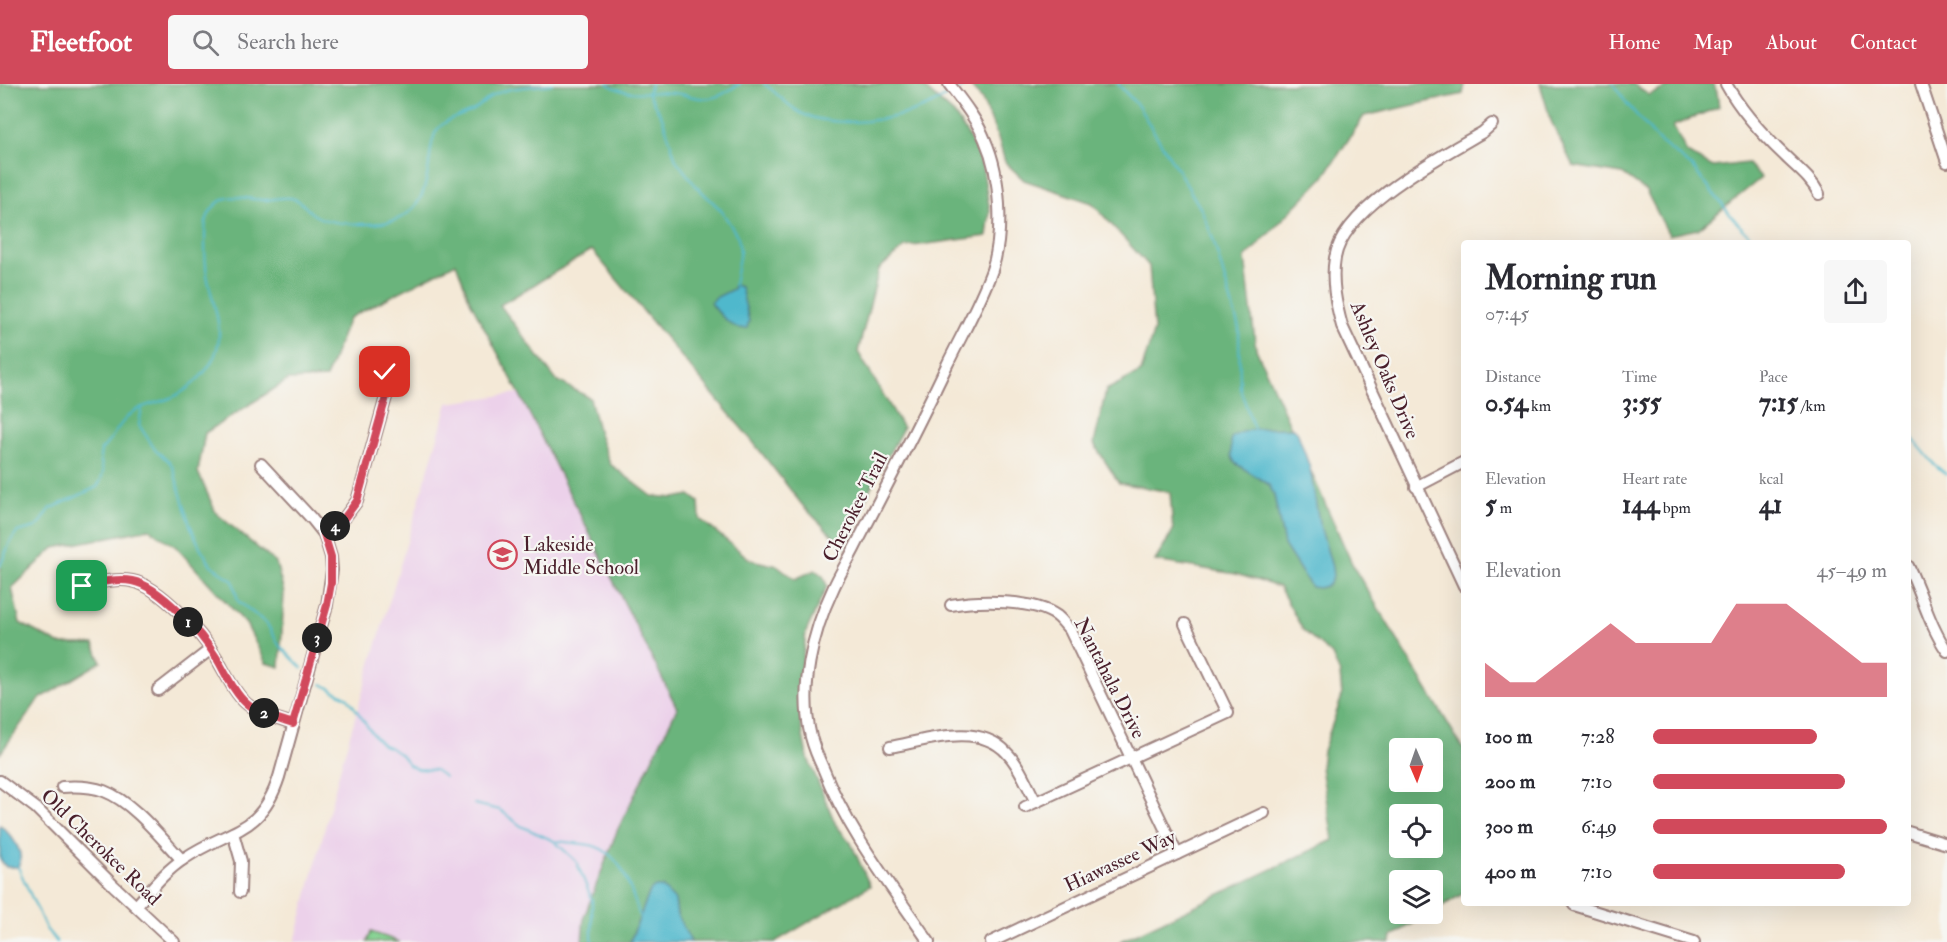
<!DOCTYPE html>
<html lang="en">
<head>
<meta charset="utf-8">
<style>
  :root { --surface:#fff; --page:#f7f7f7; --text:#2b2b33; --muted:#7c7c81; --accent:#d1495b }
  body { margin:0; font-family:"IM FELL Double Pica",serif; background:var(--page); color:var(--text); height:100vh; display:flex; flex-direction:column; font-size:22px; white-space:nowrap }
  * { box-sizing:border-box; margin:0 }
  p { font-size:20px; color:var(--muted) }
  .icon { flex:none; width:33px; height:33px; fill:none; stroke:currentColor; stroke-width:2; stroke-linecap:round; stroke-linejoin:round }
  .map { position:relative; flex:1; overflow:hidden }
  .drawer { position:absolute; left:1461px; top:156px; width:450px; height:666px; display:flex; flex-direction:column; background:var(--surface); border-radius:6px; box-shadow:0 6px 24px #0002 }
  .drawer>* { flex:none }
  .needle { width:39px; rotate:178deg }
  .fabs { position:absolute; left:1389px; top:654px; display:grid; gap:12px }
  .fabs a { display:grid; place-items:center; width:54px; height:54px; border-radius:6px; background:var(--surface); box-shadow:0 6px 24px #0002; font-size:30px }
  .pin { position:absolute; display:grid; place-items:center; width:51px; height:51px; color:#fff; margin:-26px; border-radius:12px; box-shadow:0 3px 9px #0006 }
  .km { position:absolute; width:30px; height:30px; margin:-15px; border-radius:50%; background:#222; color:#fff; font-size:16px; line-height:30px; text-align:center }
  .round { display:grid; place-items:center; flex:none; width:63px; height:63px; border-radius:6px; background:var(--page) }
  .head { display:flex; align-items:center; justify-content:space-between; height:102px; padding:0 24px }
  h1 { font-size:33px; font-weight:700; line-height:45px }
  .figures { display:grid; grid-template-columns:repeat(3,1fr); gap:9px; height:102px; padding:6px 24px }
  .figures div { display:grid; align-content:center }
  .figures b { font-size:26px; font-weight:700 }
  .figures small { font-size:16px; font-weight:400 }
  .figures p { font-size:16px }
  .chart { height:168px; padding:12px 24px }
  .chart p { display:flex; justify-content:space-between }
  .chart svg { width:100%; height:108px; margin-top:6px; fill:var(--accent); opacity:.7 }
  ul { padding:0 24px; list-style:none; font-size:20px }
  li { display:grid; grid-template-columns:96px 72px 1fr; align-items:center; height:45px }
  li i { height:15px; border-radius:8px; background:var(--accent) }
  header { display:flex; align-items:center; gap:36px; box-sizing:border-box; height:84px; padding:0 30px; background:var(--accent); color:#fff }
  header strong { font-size:28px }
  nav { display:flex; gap:33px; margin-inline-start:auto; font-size:21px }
  .search { width:420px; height:54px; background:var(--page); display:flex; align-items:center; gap:15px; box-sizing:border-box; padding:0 21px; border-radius:6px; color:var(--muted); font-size:22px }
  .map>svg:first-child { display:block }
  .built { fill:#ecd1ea }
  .green { fill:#84d291; stroke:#67785e; stroke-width:1.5 }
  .forest { fill:#6bb47b; stroke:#5a6a53; stroke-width:1.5; fill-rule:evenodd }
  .water { fill:#4fb8cc; stroke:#4c6c7c; stroke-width:1.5 }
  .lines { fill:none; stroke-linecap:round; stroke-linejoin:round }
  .stream { stroke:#4fb8cc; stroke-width:2 }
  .minor-casing { stroke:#9f8481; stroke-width:14 }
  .minor { stroke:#fff; stroke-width:10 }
  .route-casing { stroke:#fff; stroke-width:12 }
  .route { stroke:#d1495b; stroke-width:8 }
  .labels { text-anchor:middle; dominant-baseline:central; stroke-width:4.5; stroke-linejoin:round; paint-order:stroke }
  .street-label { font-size:20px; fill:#4a1f2b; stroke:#f6f6f2 }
  .poi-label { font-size:20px; fill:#4a1f2b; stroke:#f6f6f2; text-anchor:start }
</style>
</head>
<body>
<header>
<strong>Fleetfoot</strong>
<div class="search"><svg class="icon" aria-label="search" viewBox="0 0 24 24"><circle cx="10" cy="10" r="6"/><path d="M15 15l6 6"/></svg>Search here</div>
<nav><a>Home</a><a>Map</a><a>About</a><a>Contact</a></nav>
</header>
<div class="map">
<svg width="1947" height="858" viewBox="0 0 1947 858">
  <rect width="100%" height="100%" fill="#f6f6f2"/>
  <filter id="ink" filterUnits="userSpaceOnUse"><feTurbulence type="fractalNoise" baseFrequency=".0167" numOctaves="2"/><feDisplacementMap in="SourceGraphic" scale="12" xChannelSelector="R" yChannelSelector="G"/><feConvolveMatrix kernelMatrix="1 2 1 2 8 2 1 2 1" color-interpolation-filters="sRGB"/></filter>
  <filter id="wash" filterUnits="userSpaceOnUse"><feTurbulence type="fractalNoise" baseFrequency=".008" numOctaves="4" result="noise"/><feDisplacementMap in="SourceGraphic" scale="24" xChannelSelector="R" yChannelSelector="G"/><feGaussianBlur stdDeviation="1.35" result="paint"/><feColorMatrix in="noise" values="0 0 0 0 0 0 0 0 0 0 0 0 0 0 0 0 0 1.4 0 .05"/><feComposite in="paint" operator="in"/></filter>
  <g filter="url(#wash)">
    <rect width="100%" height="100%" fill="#f4e9d7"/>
    <!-- built -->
    <path class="built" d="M519 309 677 624 617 747 584 833 582 858H295L342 678 448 319Z"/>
    <!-- green -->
    <path class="green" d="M371 848 400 858H367Z"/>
    <!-- forest -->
    <g class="forest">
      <path d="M0 0H920L954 30 969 53 982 81 990 127 987 152 905 163 879 185 858 268 903 344 870 405 853 451 845 464 803 422 753 358 592 166 500 221 556 296 590 314 599 350 610 380 652 412 674 414 690 411 699 418 700 435 751 476 778 482 795 495 815 486 823 492 827 502 806 548 799 608 801 641 807 672 836 741 851 759 870 802 775 858H691L677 831 675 816 650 807 630 858H582L584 833 617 747 677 624 519 309 470 217 456 179 349 234 326 294 288 296 205 349 198 388 216 429 276 479 284 509 280 583 266 579 246 540 176 463 149 445 54 464 12 504 20 539 59 560H94L101 578 38 616 0 670Z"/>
      <path d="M969 0H1465L1463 10 1364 32 1323 94 1245 174 1256 265 1354 484 1464 666V809L1433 828 1432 796H1400V830H1429L1392 852 1391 858H1119L1333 756 1321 683 1323 667 1342 612 1340 590 1332 571 1303 546 1279 503 1236 490 1155 477 1173 447 1170 408 1119 399 1094 360 1106 306 1141 288 1154 246 1149 182 1092 119 1024 96 1005 78 999 57 990 34 982 16ZM1400 664H1432V698H1400ZM1400 730H1432V764H1400Z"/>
      <path d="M1540 0H1633L1649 11 1675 0H1713L1717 8 1719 23 1673 42 1687 69 1713 83 1747 79 1761 94 1698 145 1669 151 1646 107 1622 90 1573 82 1551 37Z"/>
    </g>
    <!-- water -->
    <g class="water">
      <path d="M734 201 741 203 749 237 747 244C734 248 718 229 711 219L715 214 733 205Z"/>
      <path d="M1293 344 1297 347 1310 384 1319 438 1332 483 1333 493 1329 501 1319 504 1311 503 1284 461 1274 411 1269 401 1235 379 1231 371V354C1247 341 1274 345 1293 344Z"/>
      <path d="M0 741C11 751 26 768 18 783H6L0 775Z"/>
      <path d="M655 803H662L675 816 677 831 691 858H630L650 807Z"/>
    </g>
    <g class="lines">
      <!-- stream -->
      <g class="stream">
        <path d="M608 0C628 14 650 6 673 9 687 10 699 17 715 13 724 11 731 4 740 0"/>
        <path d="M651 0 648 9 663 35 676 76 696 102 721 126 738 153 740 167 734 201"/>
        <path d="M764 0C778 9 789 25 805 31 839 44 890 37 923 24 933 20 943 14 952 9"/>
        <path d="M1118 0 1138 22 1182 93 1202 127 1213 155 1239 244 1240 304 1254 345"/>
        <path d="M1613 0 1628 21 1659 57 1692 83 1738 140 1757 159"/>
        <path d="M957 7 968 0"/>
        <path d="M142 323 139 341 156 367 169 377 173 384 190 441 200 463 211 481 233 497 238 517 267 540 279 561 302 584"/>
        <path d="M1908 349 1934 380 1947 391"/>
        <path d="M0 482 11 456 17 448 36 443 40 440 50 425 97 403 101 396 103 388 100 373 101 366C114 355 118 338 133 328 146 319 161 319 175 312 189 305 203 292 211 279 229 249 212 221 207 191 205 179 205 166 205 154 205 144 205 133 213 124 216 120 222 115 227 114 239 111 252 116 264 116 274 116 285 111 295 115 303 118 308 128 316 132 332 141 374 142 392 137 423 128 427 100 430 72 431 64 432 53 437 46 446 34 460 33 472 27 480 23 486 15 494 11 511 2 533 3 552 0"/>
        <path d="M322 600 348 614 375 653 383 661 391 664 401 671 409 681 418 685 435 686 445 693"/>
        <path d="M474 720 500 726 521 742 554 757 576 777 592 816V858"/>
        <path d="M557 757C569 759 582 759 594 762 624 771 630 806 640 832"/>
        <path d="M18 783 46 845 57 858"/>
      </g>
    </g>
  </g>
  <g filter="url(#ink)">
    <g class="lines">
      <defs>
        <g id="minor">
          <path d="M1726 0C1741 27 1763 51 1785 72 1798 85 1811 94 1819 110"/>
          <path d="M1921 0 1947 78"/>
          <path d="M1416 403 1464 378"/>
          <path d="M324 450 342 437 357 417 386 313 385 289"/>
          <path d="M1908 482C1922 510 1929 541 1947 567"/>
          <path d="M82 502C97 499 116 494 132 497 160 502 202 550 216 573 225 588 234 609 247 620 259 630 278 635 293 640"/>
          <path d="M1464 502 1342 242C1336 220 1331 197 1335 174 1343 123 1442 72 1483 48L1492 40"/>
          <path d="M951 521C978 516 1034 515 1057 532 1062 536 1066 542 1070 546L1177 770"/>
          <path d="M158 606 211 565"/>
          <path d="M890 663C925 657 978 637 1007 669 1020 682 1027 702 1036 718"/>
          <path d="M0 697 36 724 113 801 174 858"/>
          <path d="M62 703C76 702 90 702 104 707 133 718 160 753 182 776"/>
          <path d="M1025 723 1228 629 1185 540"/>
          <path d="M1908 748 1947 760"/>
          <path d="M233 749 241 777 240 808"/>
          <path d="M1574 821 1694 858"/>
          <path d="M136 822C151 805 166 786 185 774 229 744 260 752 279 693L327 521 332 486 331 473 324 450 312 435 261 380"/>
          <path d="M929 858C891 802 848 748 823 684 818 674 814 664 811 653 799 605 812 549 833 505 839 491 848 477 855 463 886 403 918 343 947 281 962 250 980 219 992 186 1004 149 1001 92 985 56 977 36 962 17 949 0"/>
          <path d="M991 858 1264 729"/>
        </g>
      </defs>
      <!-- minor casing -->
      <use href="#minor" class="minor-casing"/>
      <!-- minor -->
      <use href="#minor" class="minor"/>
    </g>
  </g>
  <g class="lines" filter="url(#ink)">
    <defs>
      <path id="route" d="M82 502C97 499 116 494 132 497 160 502 202 550 216 573 225 588 234 609 247 620 259 630 279 635 293 640L327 521 331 499V473L324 450 342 437 357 417 386 313 385 288"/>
    </defs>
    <!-- route casing -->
    <use href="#route" class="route-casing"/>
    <!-- route -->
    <use href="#route" class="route"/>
  </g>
  <!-- icons -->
  <defs>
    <symbol id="school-ring" viewBox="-11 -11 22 22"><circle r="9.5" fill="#f6f6f2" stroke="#d1495b" stroke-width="1.5"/><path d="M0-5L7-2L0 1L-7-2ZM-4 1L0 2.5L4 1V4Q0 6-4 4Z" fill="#d1495b"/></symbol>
  </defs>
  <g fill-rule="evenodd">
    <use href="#school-ring" x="486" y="454" width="33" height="33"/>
  </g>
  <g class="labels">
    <!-- street labels -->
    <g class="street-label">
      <text transform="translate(1385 286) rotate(67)">Ashley Oaks Drive</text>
      <text transform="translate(855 423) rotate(-63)">Cherokee Trail</text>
      <text transform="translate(1110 594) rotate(63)">Nantahala Drive</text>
      <text transform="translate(101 763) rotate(44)">Old Cherokee Road</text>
      <text transform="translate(1120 777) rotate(-25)">Hiawassee Way</text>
    </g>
    <!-- poi labels -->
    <g class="poi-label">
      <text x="523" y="460">Lakeside<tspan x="523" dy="23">Middle School</tspan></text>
    </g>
  </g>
</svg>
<div class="fabs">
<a><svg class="needle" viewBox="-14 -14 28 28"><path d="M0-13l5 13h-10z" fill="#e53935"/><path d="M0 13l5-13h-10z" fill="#7c7c81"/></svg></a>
<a><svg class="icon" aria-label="locate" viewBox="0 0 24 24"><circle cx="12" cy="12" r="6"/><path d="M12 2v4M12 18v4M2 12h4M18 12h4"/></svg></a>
<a><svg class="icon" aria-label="layers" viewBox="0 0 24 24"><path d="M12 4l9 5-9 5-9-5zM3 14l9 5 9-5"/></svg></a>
</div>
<div class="pin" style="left:82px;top:502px;background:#1e9e55"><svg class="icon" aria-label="arrive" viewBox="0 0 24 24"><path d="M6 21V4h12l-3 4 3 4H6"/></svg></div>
<div class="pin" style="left:385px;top:288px;background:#d93025"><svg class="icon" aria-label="check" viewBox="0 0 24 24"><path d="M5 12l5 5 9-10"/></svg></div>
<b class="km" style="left:188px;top:538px">1</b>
<b class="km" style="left:264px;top:629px">2</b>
<b class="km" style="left:317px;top:554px">3</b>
<b class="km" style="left:335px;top:442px">4</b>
<section class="drawer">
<div class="head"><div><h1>Morning run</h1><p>07:45</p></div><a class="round"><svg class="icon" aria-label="share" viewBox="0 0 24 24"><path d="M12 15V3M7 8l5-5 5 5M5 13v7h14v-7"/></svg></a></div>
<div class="figures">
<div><p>Distance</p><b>0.54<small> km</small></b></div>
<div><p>Time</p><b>3:55</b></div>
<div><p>Pace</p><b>7:15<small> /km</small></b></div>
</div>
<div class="figures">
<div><p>Elevation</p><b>5<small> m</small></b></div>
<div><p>Heart rate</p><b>144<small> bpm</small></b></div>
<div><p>kcal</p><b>41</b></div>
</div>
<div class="chart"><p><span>Elevation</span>45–49 m</p>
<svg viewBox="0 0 160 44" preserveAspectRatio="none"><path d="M0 44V30L10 38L20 38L30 30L40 22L50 14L60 22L70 22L80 22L90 22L100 6L110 6L120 6L130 14L140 22L150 30L160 30V44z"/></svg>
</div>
<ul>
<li><b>100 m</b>7:28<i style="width:70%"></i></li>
<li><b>200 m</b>7:10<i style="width:82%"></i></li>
<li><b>300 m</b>6:49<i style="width:100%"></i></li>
<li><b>400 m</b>7:10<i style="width:82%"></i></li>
</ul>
</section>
</div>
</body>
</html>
